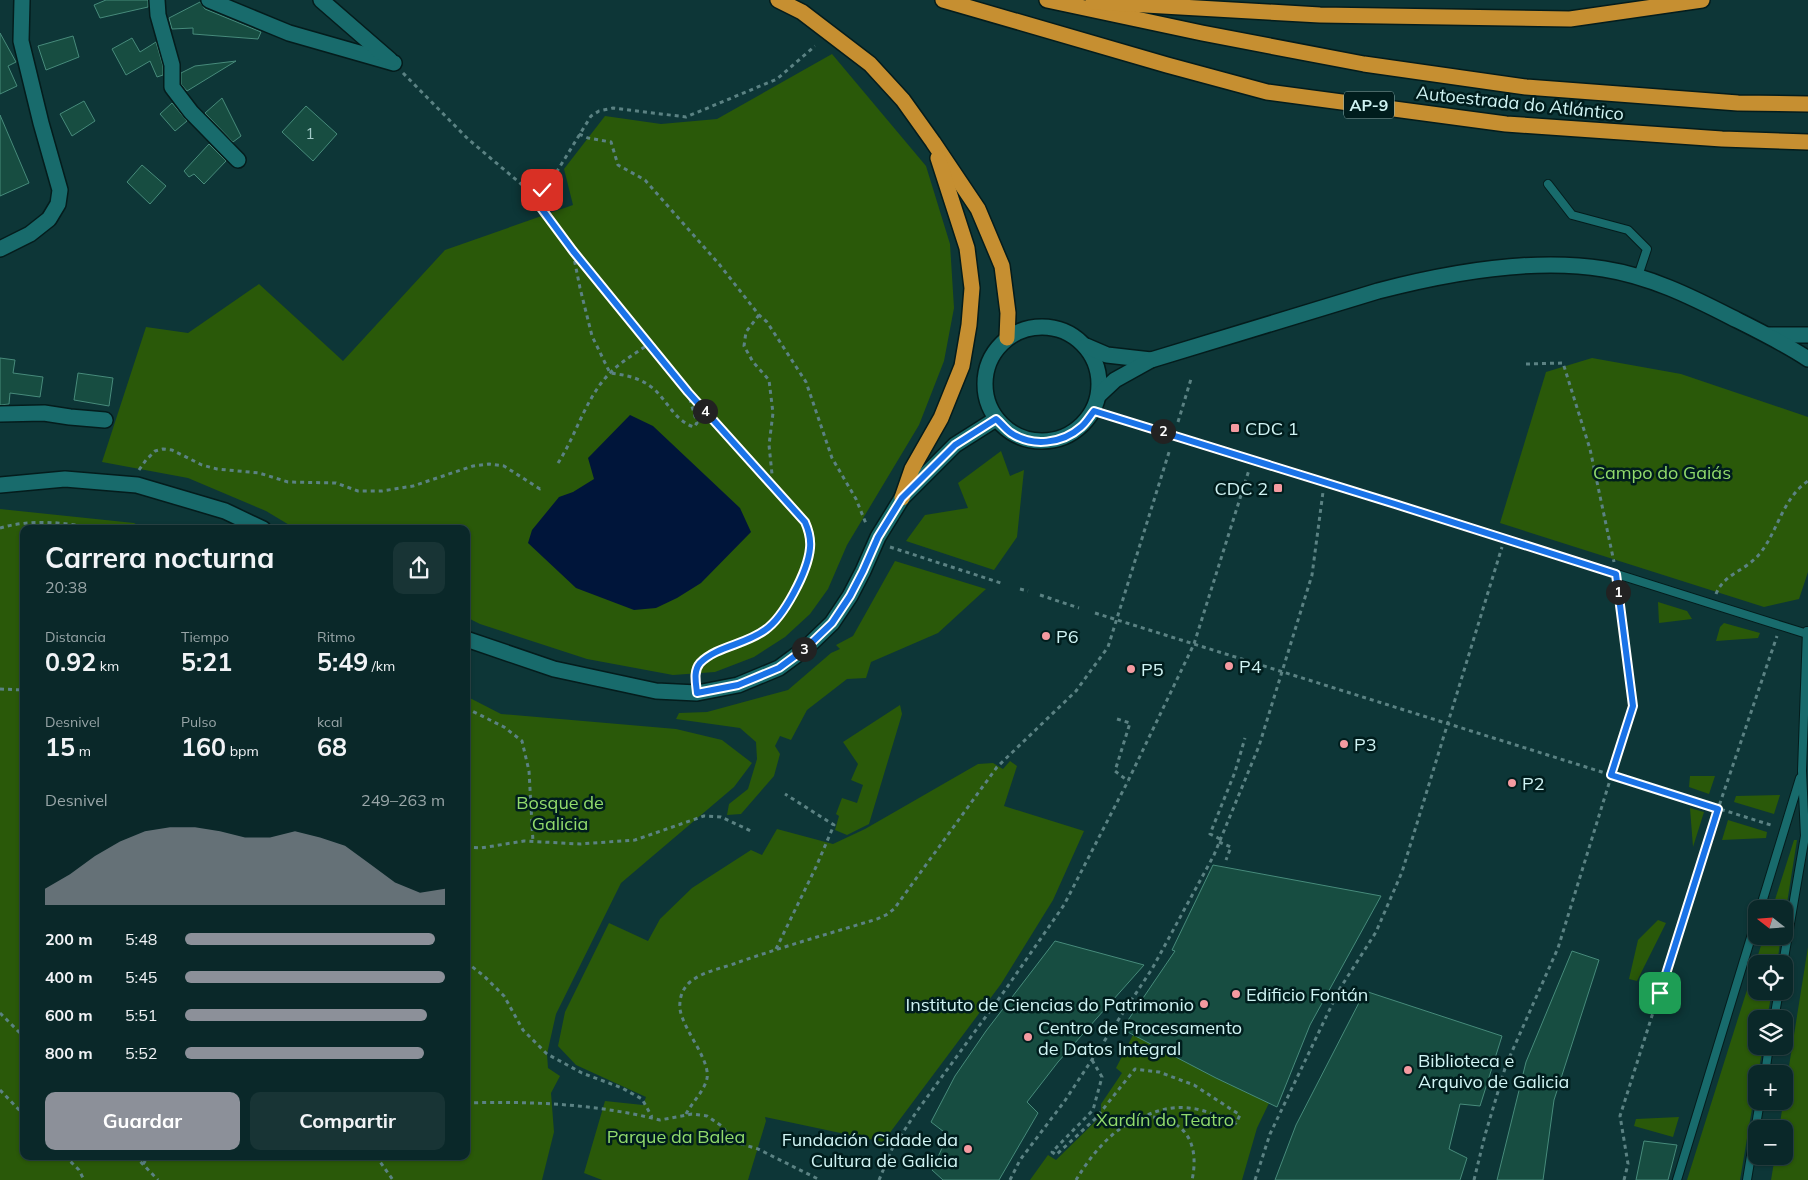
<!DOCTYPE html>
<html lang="es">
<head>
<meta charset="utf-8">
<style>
  :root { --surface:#0a2829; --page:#183435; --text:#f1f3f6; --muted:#99a6a8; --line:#2a4446; --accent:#8c9099 }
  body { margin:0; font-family:Mulish,sans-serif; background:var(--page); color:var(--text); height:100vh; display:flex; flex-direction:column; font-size:19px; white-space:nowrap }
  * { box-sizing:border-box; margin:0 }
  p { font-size:16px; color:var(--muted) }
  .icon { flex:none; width:28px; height:28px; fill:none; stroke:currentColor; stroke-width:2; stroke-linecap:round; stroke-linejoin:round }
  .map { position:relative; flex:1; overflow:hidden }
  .sheet { position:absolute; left:20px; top:525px; width:450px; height:635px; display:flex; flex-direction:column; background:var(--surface); border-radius:10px; box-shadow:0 1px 4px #0004,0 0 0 1px var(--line) }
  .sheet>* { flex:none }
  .needle { width:32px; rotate:287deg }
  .buttons { position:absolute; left:1748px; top:900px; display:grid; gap:10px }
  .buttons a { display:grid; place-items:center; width:45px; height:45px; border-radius:10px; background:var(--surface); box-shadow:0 1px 4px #0004,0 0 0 1px var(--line); font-size:25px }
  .pin { position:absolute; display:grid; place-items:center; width:42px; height:42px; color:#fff; margin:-21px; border-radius:10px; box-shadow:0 2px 8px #0006 }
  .km { position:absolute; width:25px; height:25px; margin:-12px; border-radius:50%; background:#222; color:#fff; font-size:14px; line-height:25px; text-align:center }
  .round { display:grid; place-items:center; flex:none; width:52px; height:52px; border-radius:10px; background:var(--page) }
  .overview { display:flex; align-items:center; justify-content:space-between; height:85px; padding:0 25px }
  h1 { font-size:28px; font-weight:700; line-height:38px }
  .figures { display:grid; grid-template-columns:repeat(3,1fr); gap:8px; height:85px; padding:5px 25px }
  .figures div { display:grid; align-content:center }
  .figures b { font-size:25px; font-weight:700 }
  .figures small { font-size:14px; font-weight:400 }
  .figures p { font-size:14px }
  .chart { height:140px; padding:10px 25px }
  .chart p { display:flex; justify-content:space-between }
  .chart svg { width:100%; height:90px; margin-top:5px; fill:var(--accent); opacity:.7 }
  .button { display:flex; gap:10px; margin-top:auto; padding:10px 25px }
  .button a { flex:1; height:58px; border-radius:10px; background:var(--accent); color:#fff; font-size:20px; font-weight:700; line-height:58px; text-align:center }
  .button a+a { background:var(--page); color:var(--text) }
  ul { padding:0 25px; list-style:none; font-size:16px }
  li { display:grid; grid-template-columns:80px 60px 1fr; align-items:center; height:38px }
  li i { height:12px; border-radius:6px; background:var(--accent) }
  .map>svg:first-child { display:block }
  .green { fill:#2a5909 }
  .water { fill:#00153a }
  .building { fill:#174d41; stroke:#478b7b }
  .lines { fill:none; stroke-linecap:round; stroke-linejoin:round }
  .lane-casing { stroke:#041c1c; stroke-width:10 }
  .street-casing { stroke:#041c1c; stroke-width:18 }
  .secondary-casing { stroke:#041c1c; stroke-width:18 }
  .highway-casing { stroke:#041c1c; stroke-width:18 }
  .path { stroke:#5b8283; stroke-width:3; stroke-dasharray:4 4; stroke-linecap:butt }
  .lane { stroke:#186b6c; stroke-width:8 }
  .street { stroke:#186b6c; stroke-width:15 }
  .secondary { stroke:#186b6c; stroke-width:15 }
  .highway { stroke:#c68f31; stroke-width:15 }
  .route-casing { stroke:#fff; stroke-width:10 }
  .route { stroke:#1a73e8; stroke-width:6 }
  .poi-dot { fill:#f49aa0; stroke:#001d1d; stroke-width:2 }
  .labels { text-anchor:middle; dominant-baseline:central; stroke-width:5; stroke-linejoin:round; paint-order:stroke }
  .number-label { font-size:15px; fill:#a2cac7 }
  .shield { fill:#001d1d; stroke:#92b4b4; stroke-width:1 }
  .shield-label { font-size:16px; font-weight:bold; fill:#d0f4f4 }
  .street-label { font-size:18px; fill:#d0f4f4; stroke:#001d1d }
  .poi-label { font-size:18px; fill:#d0f4f4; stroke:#001d1d; text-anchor:start }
  .park-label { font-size:18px; fill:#91db6c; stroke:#001d1d }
</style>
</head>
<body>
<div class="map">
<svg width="1808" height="1180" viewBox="0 0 1808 1180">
  <rect width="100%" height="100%" fill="#0d3637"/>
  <!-- green -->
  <g class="green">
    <path d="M832 54 926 166 950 244 954 308 944 361 919 425 847 545 828 589 810 614 785 637 754 657 715 672 673 675 587 659 480 624 466 617V529H296L266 511 188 478 102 462 146 327 188 333 259 284 343 361 445 250 573 205 564 169 605 116 661 124 717 119Z"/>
    <path d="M1592 358 1681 374 1808 417V572L1799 599 1764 607 1500 523 1546 372Z"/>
    <path d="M1001 451 1010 476 1024 470 1017 537 994 570 906 541 925 515 968 508 958 483Z"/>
    <path d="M0 509 134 523 145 529H24V1156H466V696L501 714 676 729 722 740 752 763 734 787 621 883 556 1014 547 1054 548 1068 560 1076 551 1093 554 1132 542 1180H0Z"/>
    <path d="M895 561 986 589 938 633 871 662 866 678 847 679 807 710 791 740 780 736 775 746 780 754 774 776 741 814 727 815 729 804 748 789 757 759 756 742 740 728 676 719 679 713 707 712 788 690 831 653 840 649 836 645 853 636Z"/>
    <path d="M1658 602 1687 611 1692 619 1659 623Z"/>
    <path d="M1724 623 1760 633 1758 638 1716 641 1720 627Z"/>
    <path d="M900 705 902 714 869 824 847 835 835 830 839 816 836 814 842 798 857 803 863 785 851 780 858 764 843 742Z"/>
    <path d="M1010 761 1017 766 1004 806 1084 831 1053 900 1001 984 883 1142 765 1117 766 1121 748 1180H602L584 1173 605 1101 643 1105 646 1097 576 1065 558 1046 565 1012 609 923 648 941 660 919 692 888 751 850 762 855 777 829 833 844 865 829 978 764 993 763 1003 769Z"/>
    <path d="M1690 776H1715L1709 794 1689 787Z"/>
    <path d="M1780 795 1774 814 1734 802 1736 796Z"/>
    <path d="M1690 808 1704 812 1693 847Z"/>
    <path d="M1728 820 1767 832 1766 838 1722 840Z"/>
    <path d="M1794 840H1797L1784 922V909H1772Z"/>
    <path d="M1658 920 1666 923 1637 981 1629 979 1638 940Z"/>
    <path d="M1764 936H1781L1777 964H1756V991H1772L1767 1019H1756V1046H1763L1758 1074H1756V1085L1740 1180H1687Z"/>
    <path d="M1808 947V1180H1771L1775 1156H1784V1129H1779Z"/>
    <path d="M1133 1035 1269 1103 1257 1128 1242 1180H1030L1048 1155 1056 1160 1101 1116V1104L1122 1073 1116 1068Z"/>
    <path d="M1679 1117 1673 1137 1634 1126 1636 1119Z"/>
  </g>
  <!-- water -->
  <path class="water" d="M630 415 653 426 740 508 751 532 701 583 677 598 656 608 634 610 576 588 528 543 532 530 559 497 573 492 594 479 588 458Z"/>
  <!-- building -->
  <g class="building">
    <path d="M106 0H148V7L100 18 94 5Z"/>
    <path d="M200 2 205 9 261 32 258 39 193 34V28L172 29 169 18Z"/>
    <path d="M0 33 16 62 8 66 17 86 0 94Z"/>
    <path d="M73 36 79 57 46 70 38 46Z"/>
    <path d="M132 38 140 52 156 42 163 66V75L157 77 150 61 126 75 112 49Z"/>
    <path d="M236 61 187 91 181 84V73L195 66Z"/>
    <path d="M222 98 241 136 233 142 205 113Z"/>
    <path d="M84 101 95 121 72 136 60 114Z"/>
    <path d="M172 103 187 121 175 131 160 114Z"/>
    <path d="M306 106 337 134 313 161 282 132Z"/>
    <path d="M0 115 29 183 0 196Z"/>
    <path d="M209 144 226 161 204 184 194 174 189 177 184 171Z"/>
    <path d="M142 165 166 186 150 204 127 182Z"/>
    <path d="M0 358 15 360 13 373 43 377 40 397 10 393 9 404 0 405Z"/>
    <path d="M78 373 113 378 109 406 74 400Z"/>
    <path d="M1213 865 1381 896 1310 1025 1277 1107 1216 1078 1122 1029 1175 951 1172 950Z"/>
    <path d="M1055 941 1144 965 1058 1062 1027 1102 1038 1113 999 1180H943L932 1170 948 1135 931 1122 955 1076 986 1031Z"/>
    <path d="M1572 951 1599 960 1554 1100 1543 1180H1497L1526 1062Z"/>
    <path d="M1365 991 1502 1036 1480 1106 1460 1104 1449 1149 1467 1158 1460 1180H1275L1296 1125Z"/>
    <path d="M1644 1141 1677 1145 1668 1180H1636Z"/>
  </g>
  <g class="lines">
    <defs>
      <g id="lane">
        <path d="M1548 184 1572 215 1628 230 1647 249 1638 276"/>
        <path d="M1094 411 1395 504 1807 634"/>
        <path d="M1760 909 1800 778"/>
        <path d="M1783 964 1805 836 1802 771 1807 631"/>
        <path d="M1774 1019 1779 991"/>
        <path d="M1765 1074 1769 1046"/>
        <path d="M1677 1180 1756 921"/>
        <path d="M1747 1180 1760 1101"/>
      </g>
      <g id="street">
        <path d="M157 0 158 15 172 65V87L191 112 238 160"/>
        <path d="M209 0 289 33 394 63"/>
        <path d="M321 0 390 60"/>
        <path d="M0 249 30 234 49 219 58 204 60 190 41 123 21 41 22 0"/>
        <path d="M0 414 44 413 70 417 105 420"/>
      </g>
      <g id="secondary">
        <circle cx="1042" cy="384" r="57"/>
        <path d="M1769 335H1808"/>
        <path d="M1086 346 1107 355 1151 360"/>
        <path d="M1099 395 1115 380 1151 360 1378 291C1447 273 1532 257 1604 269 1649 276 1690 296 1731 317 1757 330 1784 343 1808 359"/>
        <path d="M0 485 65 479 137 485 225 511 263 529"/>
        <path d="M466 639 554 669 656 691 697 693 738 685 779 668 806 648 832 623 850 596 863 571 878 537 902 498 955 445 996 419"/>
      </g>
      <g id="highway">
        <path d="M778 0 802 12 870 64 903 100 933 142 978 209 1002 266 1008 313 1007 338"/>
        <path d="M943 0 1167 65 1267 92 1506 124 1722 139 1808 142"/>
        <path d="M1047 0 1202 33 1364 64 1526 87 1738 103 1808 104"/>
        <path d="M1093 2 1320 15 1570 19 1702 0"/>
        <path d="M902 498 912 469 941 418 962 366 969 325 972 288 967 248 938 158"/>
      </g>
    </defs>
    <!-- lane casing -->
    <use href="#lane" class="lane-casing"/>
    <!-- street casing -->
    <use href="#street" class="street-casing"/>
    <!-- secondary casing -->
    <use href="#secondary" class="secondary-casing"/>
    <!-- highway casing -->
    <use href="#highway" class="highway-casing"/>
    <!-- path -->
    <g class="path">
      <path d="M403 73 468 139 527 189C535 191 540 191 548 186L591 116 599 111 613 108 686 117 777 79 815 46"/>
      <path d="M579 134 588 138 611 142 618 165 645 180 719 264 759 315 767 322 806 382 832 458 856 499 867 526"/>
      <path d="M527 189 573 251 688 392 805 522C809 531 811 539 810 548 807 571 783 619 764 631 756 636 748 640 740 644 727 650 707 652 699 665 696 668 695 675 696 680"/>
      <path d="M573 253 580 288 592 336 610 373C626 375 641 378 654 389 668 402 675 421 694 427L697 423 688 393"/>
      <path d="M759 315 746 332 744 346 753 362 769 380 773 413 769 445 772 474 767 480"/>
      <path d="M1526 364 1563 363 1590 449 1614 562"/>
      <path d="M1178 422 1191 379"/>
      <path d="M558 463C577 434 586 396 611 372 622 361 636 353 649 344"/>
      <path d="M139 470 146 460 155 451 163 449 172 450 202 465 217 469 259 473 288 482 336 483 358 491H382L413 486 473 466 489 464 504 466 540 489 541 488"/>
      <path d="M0 528C30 519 66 522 97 529"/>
      <path d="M890 547 1004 584"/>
      <path d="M1020 589 1028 591"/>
      <path d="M1716 594C1724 573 1747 571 1761 552 1778 530 1783 498 1808 481"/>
      <path d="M1040 595 1079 608"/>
      <path d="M1095 613 1774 826"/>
      <path d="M0 689 24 690"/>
      <path d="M466 708 504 727 522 741 529 771 533 842"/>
      <path d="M1117 719 1130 723 1115 771 1128 781"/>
      <path d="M1220 839 1210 834 1235 772 1245 738"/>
      <path d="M1219 842 1231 847 1226 860"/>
      <path d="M466 847 481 848 524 841 580 844 635 840 704 816 721 817 751 831"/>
      <path d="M776 949 816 867 834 825 785 794"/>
      <path d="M466 962 484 976 504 996 523 1030 547 1054 582 1073 622 1088 642 1099 652 1117"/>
      <path d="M0 1013 24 1037"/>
      <path d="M1092 1060 1102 1077 1093 1110 1052 1152 1056 1155 1096 1118 1135 1069 1159 1072 1194 1085 1240 1115 1236 1123C1203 1109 1180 1100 1145 1116"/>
      <path d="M0 1090 24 1115"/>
      <path d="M466 1103C533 1101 596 1104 660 1120L692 1114 707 1116 723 1127 729 1137 735 1142 758 1149 820 1180"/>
      <path d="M686 1114C692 1103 702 1093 706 1082 714 1063 683 1031 680 1009 679 999 682 989 690 982 703 971 724 968 739 962 785 946 831 933 877 919L886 915 894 909 997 767 1076 691 1108 647 1170 449"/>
      <path d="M65 1156 79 1170 84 1180"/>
      <path d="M135 1156 158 1180"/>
      <path d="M376 1156 393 1180"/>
      <path d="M143 1164 149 1156"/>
      <path d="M879 1180 892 1149 917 1111 1003 993 1064 905 1128 781 1194 644 1249 470"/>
      <path d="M1010 1180 1020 1160 1064 1102 1152 969 1214 855 1259 746 1312 575 1323 492"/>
      <path d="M1076 1180C1091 1155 1114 1126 1143 1117 1148 1115 1156 1118 1162 1119 1192 1126 1198 1153 1192 1180"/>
      <path d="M1255 1180 1270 1134 1339 990 1376 932 1402 872 1502 547"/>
      <path d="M1474 1180 1485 1135 1506 1065 1558 948 1633 706 1618 586"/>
      <path d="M1624 1180 1628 1164 1620 1116 1718 809 1777 636"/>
    </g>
    <!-- lane -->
    <use href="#lane" class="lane"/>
    <!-- street -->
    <use href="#street" class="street"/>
    <!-- secondary -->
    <use href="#secondary" class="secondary"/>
    <!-- highway -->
    <use href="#highway" class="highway"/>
  </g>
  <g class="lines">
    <defs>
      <path id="route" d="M542 190 536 191 527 189 573 251 688 392 805 522C809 531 811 538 810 548 808 571 784 617 765 630 745 645 717 646 700 663 693 671 696 683 697 693L738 685 779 668 806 648 832 623 850 596 863 571 878 537 902 498 955 445 996 419C1001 423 1005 429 1011 433 1032 447 1062 444 1081 427 1086 423 1090 416 1094 411L1395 504 1616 574 1633 706 1611 775 1718 809 1660 993"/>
    </defs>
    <!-- route casing -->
    <use href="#route" class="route-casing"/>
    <!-- route -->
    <use href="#route" class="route"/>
  </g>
  <!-- markers -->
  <g class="poi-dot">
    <rect x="1230" y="423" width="10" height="10" rx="2.5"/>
    <rect x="1273" y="483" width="10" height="10" rx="2.5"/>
    <circle cx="1046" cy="636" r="5"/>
    <circle cx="1229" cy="666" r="5"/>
    <circle cx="1131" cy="669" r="5"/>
    <circle cx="1344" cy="744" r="5"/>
    <circle cx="1512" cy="783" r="5"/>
    <circle cx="1236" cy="994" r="5"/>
    <circle cx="1204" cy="1004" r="5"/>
    <circle cx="1028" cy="1037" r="5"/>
    <circle cx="1408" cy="1070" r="5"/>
    <circle cx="968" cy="1149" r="5"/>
  </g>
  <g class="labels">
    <!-- number labels -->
    <g class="number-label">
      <text x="310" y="133">1</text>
    </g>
    <!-- shield labels -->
    <rect class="shield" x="1344" y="91.5" width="50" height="27" rx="4"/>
    <g class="shield-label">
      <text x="1369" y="105">AP-9</text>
    </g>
    <!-- street labels -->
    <g class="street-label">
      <text transform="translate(1520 103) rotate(6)">Autoestrada do Atlántico</text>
    </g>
    <!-- poi labels -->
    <g class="poi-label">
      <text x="1245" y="428">CDC 1</text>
      <text x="1268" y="488" text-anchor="end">CDC 2</text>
      <text x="1056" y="636">P6</text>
      <text x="1239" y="666">P4</text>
      <text x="1141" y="669">P5</text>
      <text x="1354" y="744">P3</text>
      <text x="1522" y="783">P2</text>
      <text x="1246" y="994">Edificio Fontán</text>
      <text x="1194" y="1004" text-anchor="end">Instituto de Ciencias do Patrimonio</text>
      <text x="1038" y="1027">Centro de Procesamento<tspan x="1038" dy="21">de Datos Integral</tspan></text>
      <text x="1418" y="1060">Biblioteca e<tspan x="1418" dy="21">Arquivo de Galicia</tspan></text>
      <text x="958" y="1139" text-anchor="end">Fundación Cidade da<tspan x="958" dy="21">Cultura de Galicia</tspan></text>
    </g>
    <!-- park labels -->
    <g class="park-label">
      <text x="1662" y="472">Campo do Gaiás</text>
      <text x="560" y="802">Bosque de<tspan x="560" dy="21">Galicia</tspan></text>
      <text x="1165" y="1119">Xardín do Teatro</text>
      <text x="676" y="1136">Parque da Balea</text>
    </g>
  </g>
</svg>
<div class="buttons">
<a><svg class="needle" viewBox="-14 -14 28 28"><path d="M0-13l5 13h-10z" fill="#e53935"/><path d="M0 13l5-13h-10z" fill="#99a6a8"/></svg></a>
<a><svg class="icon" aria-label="locate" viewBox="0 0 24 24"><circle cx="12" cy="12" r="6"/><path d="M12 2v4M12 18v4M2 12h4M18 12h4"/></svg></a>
<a><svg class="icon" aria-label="layers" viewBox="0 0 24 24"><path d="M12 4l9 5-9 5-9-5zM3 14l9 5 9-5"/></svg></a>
<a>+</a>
<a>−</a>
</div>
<div class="pin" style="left:1660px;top:993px;background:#1e9e55"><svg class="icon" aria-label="arrive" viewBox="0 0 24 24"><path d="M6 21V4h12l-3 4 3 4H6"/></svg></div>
<div class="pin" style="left:542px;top:190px;background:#d93025"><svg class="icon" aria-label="check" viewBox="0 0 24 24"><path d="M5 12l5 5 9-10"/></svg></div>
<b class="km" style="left:1618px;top:592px">1</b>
<b class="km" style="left:1163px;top:431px">2</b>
<b class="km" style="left:804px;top:649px">3</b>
<b class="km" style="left:705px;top:411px">4</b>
<section class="sheet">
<div class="overview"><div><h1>Carrera nocturna</h1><p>20:38</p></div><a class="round"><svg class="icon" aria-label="share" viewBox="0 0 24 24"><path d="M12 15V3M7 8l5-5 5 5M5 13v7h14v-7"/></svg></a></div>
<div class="figures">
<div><p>Distancia</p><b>0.92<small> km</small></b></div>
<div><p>Tiempo</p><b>5:21</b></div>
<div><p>Ritmo</p><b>5:49<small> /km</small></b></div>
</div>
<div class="figures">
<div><p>Desnivel</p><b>15<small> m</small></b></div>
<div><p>Pulso</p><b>160<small> bpm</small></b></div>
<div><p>kcal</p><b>68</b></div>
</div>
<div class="chart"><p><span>Desnivel</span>249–263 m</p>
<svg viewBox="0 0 160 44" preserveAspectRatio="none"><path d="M0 44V36L10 29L20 20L30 13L40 8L50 6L60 6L70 8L80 11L90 11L100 8L110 11L120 15L130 24L140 33L150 38L160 36V44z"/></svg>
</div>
<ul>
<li><b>200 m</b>5:48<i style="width:96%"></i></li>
<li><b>400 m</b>5:45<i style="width:100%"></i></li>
<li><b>600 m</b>5:51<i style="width:93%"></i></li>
<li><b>800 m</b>5:52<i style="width:92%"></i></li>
</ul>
<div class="button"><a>Guardar</a><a>Compartir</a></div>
</section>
</div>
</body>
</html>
